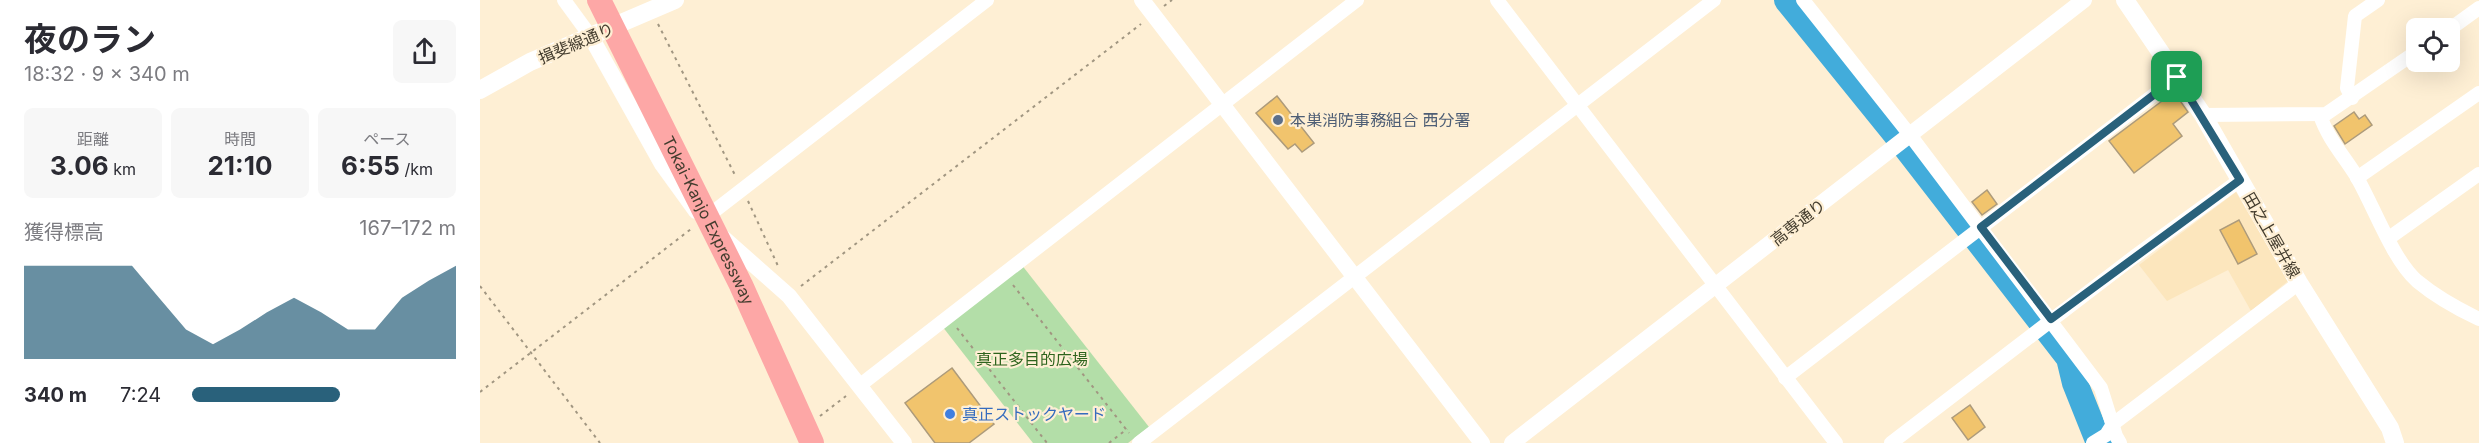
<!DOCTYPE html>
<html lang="ja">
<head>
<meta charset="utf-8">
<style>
  :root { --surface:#fff; --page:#f7f7f7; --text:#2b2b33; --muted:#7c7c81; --accent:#29617b }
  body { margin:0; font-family:Inter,"Noto Sans JP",sans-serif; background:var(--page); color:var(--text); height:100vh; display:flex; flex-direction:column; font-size:22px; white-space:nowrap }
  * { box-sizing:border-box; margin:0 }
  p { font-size:20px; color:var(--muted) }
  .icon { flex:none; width:33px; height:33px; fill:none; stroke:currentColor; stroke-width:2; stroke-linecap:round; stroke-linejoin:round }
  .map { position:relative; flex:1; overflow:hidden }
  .details { display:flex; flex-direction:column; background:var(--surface); width:480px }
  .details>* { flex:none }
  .controls { position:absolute; left:1926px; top:18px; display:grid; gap:12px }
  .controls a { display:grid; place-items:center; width:54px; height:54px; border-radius:9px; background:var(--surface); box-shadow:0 6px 24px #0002; font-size:30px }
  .pin { position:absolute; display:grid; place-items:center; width:51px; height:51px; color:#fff; margin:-26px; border-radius:12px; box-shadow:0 3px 9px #0006 }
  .round { display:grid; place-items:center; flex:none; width:63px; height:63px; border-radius:9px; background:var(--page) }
  .overview { display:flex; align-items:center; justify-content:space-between; height:102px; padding:0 24px }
  h1 { font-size:33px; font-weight:700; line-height:45px }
  .figures { display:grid; grid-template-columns:repeat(3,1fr); gap:9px; height:102px; padding:6px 24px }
  .figures div { display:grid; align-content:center; border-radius:9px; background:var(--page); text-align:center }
  .figures b { font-size:26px; font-weight:700 }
  .figures small { font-size:16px; font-weight:400 }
  .figures p { font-size:16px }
  .chart { height:168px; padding:12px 24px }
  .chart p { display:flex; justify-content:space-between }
  .chart svg { width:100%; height:108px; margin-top:6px; fill:var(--accent); opacity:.7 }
  ul { padding:0 24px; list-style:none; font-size:20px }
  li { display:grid; grid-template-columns:96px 72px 1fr; align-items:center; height:45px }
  li i { height:15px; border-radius:8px; background:var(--accent) }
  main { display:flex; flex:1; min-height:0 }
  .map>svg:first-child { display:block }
  .built { fill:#fce6bd }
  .green { fill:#b3dea8 }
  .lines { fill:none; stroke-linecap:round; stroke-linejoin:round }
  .river { stroke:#42acdb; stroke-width:26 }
  .building { fill:#f1c46d; stroke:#ad9b7b; stroke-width:1.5 }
  .path { stroke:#a19681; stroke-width:2; stroke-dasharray:3 4.5; stroke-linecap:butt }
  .minor { stroke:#fff; stroke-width:14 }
  .tertiary { stroke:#fff; stroke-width:16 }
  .secondary { stroke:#fff; stroke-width:18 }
  .motorway { stroke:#fda7a6; stroke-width:24 }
  .route-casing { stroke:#fff; stroke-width:12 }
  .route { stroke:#29617b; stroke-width:8 }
  .service-dot { fill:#5c6f8a; stroke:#feefd4; stroke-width:2 }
  .shop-dot { fill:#3f7fe0; stroke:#feefd4; stroke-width:2 }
  .labels { text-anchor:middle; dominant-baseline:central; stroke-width:4.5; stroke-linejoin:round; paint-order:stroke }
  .street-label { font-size:16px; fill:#433c2e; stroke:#feefd4 }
  .service-label { font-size:16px; fill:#4e5e75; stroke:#feefd4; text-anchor:start }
  .park-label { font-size:16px; fill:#2d641d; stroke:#feefd4 }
  .shop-label { font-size:16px; fill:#366cbe; stroke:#feefd4; text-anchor:start }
</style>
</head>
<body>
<main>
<section class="details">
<div class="overview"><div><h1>夜のラン</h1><p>18:32 · 9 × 340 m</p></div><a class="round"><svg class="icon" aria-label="share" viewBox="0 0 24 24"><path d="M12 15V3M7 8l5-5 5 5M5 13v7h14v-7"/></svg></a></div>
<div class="figures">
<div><p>距離</p><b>3.06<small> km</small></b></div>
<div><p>時間</p><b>21:10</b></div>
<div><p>ペース</p><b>6:55<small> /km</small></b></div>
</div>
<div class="chart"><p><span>獲得標高</span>167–172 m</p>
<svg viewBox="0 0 160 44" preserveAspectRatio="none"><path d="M0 44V6L10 6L20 6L30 6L40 6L50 19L60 32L70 38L80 32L90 25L100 19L110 25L120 32L130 32L140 19L150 12L160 6V44z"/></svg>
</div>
<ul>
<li><b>340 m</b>7:24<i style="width:56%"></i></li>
</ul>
</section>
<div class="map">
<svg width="1999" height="443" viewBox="0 0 1999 443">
  <rect width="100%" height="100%" fill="#feefd4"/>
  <!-- built -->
  <path class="built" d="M1756 192 1808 281 1771 311 1748 270 1687 301 1659 265Z"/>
  <!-- green -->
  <path class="green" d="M541 264 669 427 648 443H553L462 326Z"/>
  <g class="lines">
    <!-- river -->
    <path class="river" d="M1307 0 1414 132 1589 358 1595 383 1619 443"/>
  </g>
  <!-- building -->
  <g class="building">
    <path d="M1694 92 1708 112 1693 124 1702 136 1654 173 1629 141Z"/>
    <path d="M797 96 834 143 822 152 815 144 808 149 776 113Z"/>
    <path d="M1874 112 1879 119 1885 115 1892 125 1865 144 1854 126Z"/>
    <path d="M1507 190 1517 204 1502 215 1492 202Z"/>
    <path d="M1759 220 1777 254 1758 264 1740 230Z"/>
    <path d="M472 368 514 424 489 443H455L425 403Z"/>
    <path d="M1490 405 1505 427 1488 440 1472 418Z"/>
  </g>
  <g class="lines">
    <!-- path -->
    <g class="path">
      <path d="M684 6 692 0"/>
      <path d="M178 24 256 177"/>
      <path d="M268 201 298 266"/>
      <path d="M533 285 649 433"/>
      <path d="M0 286 120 443"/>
      <path d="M321 286 661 24"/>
      <path d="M477 328 567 443"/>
      <path d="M0 392 211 229"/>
      <path d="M340 416 366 396"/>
      <path d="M629 443 647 429"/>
    </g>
    <!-- minor -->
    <g class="minor">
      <path d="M84 0 111 37"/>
      <path d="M1017 0 1356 443"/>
      <path d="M1323 0 1430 135 1621 388 1636 436 1640 443"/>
      <path d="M1970 29 1999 8"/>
      <path d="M1872 98 1867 88 1875 16 1898 0"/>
      <path d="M1723 115 1846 114 1936 52"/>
      <path d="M1840 115C1847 137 1863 155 1875 174 1893 204 1912 259 1937 281 1955 296 1978 309 1999 319"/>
      <path d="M1877 178 1999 93"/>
      <path d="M224 219 507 0"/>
      <path d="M1909 238 1999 174"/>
      <path d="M1305 378 1697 77"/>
      <path d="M379 386 877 0"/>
      <path d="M659 443 1234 0"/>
      <path d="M1411 443 1654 257 1760 180"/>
      <path d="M1613 443 1626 435 1633 424 1819 283"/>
    </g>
    <!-- tertiary -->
    <g class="tertiary">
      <path d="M662 0 1002 443"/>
      <path d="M111 37 182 164 216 211"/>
      <path d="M240 235 309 296 424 443"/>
      <path d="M1032 443 1604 0"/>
    </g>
    <!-- secondary -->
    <g class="secondary">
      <path d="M1645 0 1723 115 1819 283 1910 428 1915 443"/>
      <path d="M0 90 50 62 195 0"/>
    </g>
    <!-- motorway -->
    <path class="motorway" id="s1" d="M119 0 261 285 332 443"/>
  </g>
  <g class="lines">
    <defs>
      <path id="route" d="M1697 77 1760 180 1571 319 1501 227Z"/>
    </defs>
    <!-- route casing -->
    <use href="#route" class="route-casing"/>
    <!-- route -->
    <use href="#route" class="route"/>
  </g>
  <!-- markers -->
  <circle class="service-dot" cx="798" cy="120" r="6"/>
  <circle class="shop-dot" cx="470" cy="414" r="6"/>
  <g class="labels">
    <!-- street labels -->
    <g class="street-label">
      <text transform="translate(96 43) rotate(-23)">揖斐線通り</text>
      <text stroke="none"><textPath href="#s1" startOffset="246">Tokai-Kanjo Expressway</textPath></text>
      <text transform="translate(1318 222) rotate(-38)">高専通り</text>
      <text transform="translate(1792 235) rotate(60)">田之上屋井線</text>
    </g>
    <!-- service labels -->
    <g class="service-label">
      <text x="810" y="120">本巣消防事務組合 西分署</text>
    </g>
    <!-- park labels -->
    <g class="park-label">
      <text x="552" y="359">真正多目的広場</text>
    </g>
    <!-- shop labels -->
    <g class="shop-label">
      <text x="482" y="414">真正ストックヤード</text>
    </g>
  </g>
</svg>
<div class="controls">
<a><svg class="icon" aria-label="locate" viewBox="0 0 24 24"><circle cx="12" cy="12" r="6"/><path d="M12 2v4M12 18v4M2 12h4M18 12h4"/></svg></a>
</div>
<div class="pin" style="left:1697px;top:77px;background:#1e9e55"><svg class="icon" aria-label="arrive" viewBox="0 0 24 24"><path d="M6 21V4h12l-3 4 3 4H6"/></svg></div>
</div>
</main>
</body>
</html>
